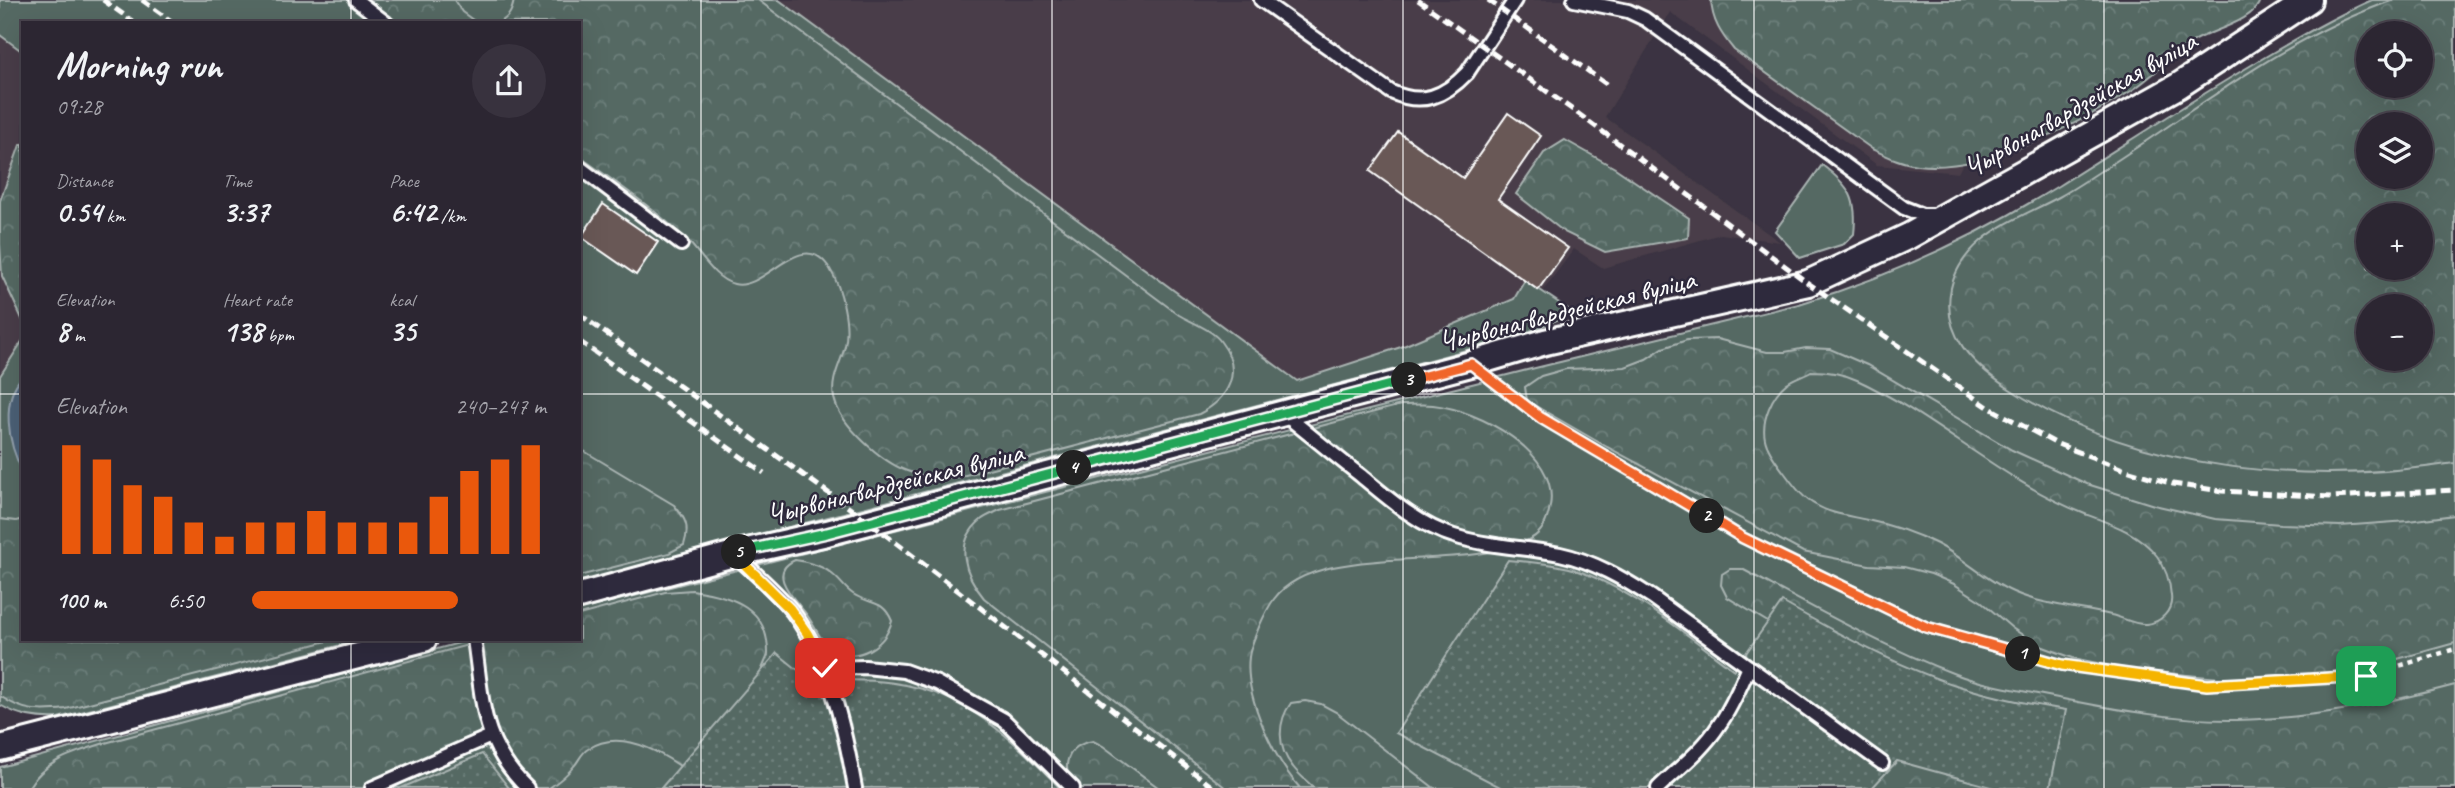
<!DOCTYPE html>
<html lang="en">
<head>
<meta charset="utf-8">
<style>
  :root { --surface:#2c2632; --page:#38323e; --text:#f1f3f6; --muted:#a6a5ac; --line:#48434d; --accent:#ea580c }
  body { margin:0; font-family:Caveat,sans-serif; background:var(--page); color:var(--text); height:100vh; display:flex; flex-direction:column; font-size:26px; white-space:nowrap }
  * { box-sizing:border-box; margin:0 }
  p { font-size:23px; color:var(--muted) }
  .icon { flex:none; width:38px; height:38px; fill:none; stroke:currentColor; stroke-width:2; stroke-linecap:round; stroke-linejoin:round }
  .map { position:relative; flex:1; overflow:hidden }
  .drawer { position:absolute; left:21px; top:21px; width:560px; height:620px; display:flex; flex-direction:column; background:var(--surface); border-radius:0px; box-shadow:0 7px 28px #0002,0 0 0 2px var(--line) }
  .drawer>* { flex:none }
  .buttons { position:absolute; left:2356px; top:21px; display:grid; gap:14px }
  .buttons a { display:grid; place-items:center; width:77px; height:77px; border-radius:50%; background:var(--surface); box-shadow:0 7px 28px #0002,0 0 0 2px var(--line); font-size:35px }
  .pin { position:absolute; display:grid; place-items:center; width:60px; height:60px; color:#fff; margin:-30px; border-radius:14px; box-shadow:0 4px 10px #0006 }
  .km { position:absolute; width:35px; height:35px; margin:-18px; border-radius:50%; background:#222; color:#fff; font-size:19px; line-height:35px; text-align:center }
  .round { display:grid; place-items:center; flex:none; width:74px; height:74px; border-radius:37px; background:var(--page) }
  .overview { display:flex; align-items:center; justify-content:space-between; height:119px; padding:0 35px }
  h1 { font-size:38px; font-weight:800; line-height:52px }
  .figures { display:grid; grid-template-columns:repeat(3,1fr); gap:10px; height:119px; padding:7px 35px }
  .figures div { display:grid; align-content:center }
  .figures b { font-size:30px; font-weight:800 }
  .figures small { font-size:19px; font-weight:400 }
  .figures p { font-size:19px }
  .chart { height:196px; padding:14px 35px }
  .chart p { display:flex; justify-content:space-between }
  .chart svg { width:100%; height:126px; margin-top:7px; stroke:var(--accent); stroke-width:6 }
  ul { padding:0 35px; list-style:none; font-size:23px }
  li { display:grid; grid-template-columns:112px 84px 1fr; align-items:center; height:52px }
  li i { height:18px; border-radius:9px; background:var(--accent) }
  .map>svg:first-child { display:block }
  .built { fill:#493e48 }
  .grass { fill:#546964; stroke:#aab4b2; stroke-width:2; fill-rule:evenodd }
  .forest { fill:url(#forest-crowns); stroke:#aab4b2; stroke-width:2; fill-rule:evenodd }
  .garden { fill:url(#garden-dots); stroke:#aab4b2; stroke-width:2 }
  .water { fill:#4b6076; stroke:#93a0ad; stroke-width:2 }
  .building { fill:#695857; stroke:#fff; stroke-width:2 }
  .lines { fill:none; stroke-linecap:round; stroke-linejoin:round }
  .service-casing { stroke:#fff; stroke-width:18 }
  .minor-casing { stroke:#fff; stroke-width:30 }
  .path { stroke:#fff; stroke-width:4.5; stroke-dasharray:5 5; stroke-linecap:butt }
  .service { stroke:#2f2a3d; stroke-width:12 }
  .minor { stroke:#2f2a3d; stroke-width:24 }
  .rail { stroke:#fff; stroke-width:5; stroke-dasharray:10 5; stroke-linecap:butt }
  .split-1-casing { stroke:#fff; stroke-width:14 }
  .split-2-casing { stroke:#fff; stroke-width:14 }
  .split-3-casing { stroke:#fff; stroke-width:14 }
  .split-4-casing { stroke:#fff; stroke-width:14 }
  .split-5-casing { stroke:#fff; stroke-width:14 }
  .split-6-casing { stroke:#fff; stroke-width:14 }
  .split-1 { stroke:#f5b400; stroke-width:9 }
  .split-2 { stroke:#f0652b; stroke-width:9 }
  .split-3 { stroke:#f0652b; stroke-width:9 }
  .split-4 { stroke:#22a559; stroke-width:9 }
  .split-5 { stroke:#22a559; stroke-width:9 }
  .split-6 { stroke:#f5b400; stroke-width:9 }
  .grid { fill:none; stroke:#fff; stroke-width:2; stroke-opacity:0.55 }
  .labels { text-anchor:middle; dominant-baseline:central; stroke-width:5; stroke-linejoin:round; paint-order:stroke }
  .street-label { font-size:28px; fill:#fff; stroke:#2f2a3d }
</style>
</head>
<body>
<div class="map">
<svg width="2455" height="788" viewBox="0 0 2455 788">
  <defs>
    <pattern id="forest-crowns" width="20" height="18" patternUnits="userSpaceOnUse" patternTransform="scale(1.75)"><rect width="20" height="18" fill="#546964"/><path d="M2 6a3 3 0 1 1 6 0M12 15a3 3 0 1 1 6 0" fill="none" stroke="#6e807b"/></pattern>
    <pattern id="garden-dots" width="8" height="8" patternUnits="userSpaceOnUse" patternTransform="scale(1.75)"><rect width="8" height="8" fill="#546964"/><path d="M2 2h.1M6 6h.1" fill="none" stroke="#6e807b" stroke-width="1.8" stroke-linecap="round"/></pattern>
  </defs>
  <rect width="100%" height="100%" fill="#3b3342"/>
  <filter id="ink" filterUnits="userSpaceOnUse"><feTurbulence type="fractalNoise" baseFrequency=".0143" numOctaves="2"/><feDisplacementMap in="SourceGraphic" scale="14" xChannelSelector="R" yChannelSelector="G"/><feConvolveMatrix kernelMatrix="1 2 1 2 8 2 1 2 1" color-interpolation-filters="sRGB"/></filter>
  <g filter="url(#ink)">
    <!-- built -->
    <g class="built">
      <path d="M779 0H2048L1958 173 1877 165 1670 12 1605 117 1780 242 1721 234 1603 268 1574 249 1542 292 1525 281 1514 299 1401 347 1297 381Z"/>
      <path d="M0 35 23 52V340L0 375Z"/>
    </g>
    <!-- grass -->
    <g class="grass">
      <path d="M0 0H779L1297 381 1401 347 1514 299 1525 280 1574 313 1518 336 1407 366 579 582V23H23V52L0 35Z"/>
      <path d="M2372 0H2455V788H0V767L474 639H579V610L1527 370 1799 304C1890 277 1977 236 2058 186 2125 144 2192 100 2260 60 2297 38 2333 17 2372 0ZM2368 33H2420V86H2368ZM2368 124H2420V177H2368ZM2368 215H2420V268H2368ZM2368 306H2420V359H2368Z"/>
      <path d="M1822 165C1850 186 1858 199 1854 234L1844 244 1800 258 1775 231Z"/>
      <path d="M23 340V639H364L58 718C36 719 19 716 0 705V376Z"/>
    </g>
    <!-- forest -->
    <g class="forest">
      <path d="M368 0H454L462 12 477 23H399Z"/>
      <path d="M514 0H758L1179 315C1191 322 1213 330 1221 342 1244 372 1228 399 1199 414L954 478C937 477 922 477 907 471 882 462 840 425 834 398 830 379 841 363 845 346 850 324 842 289 830 269 802 224 766 292 734 284 714 279 701 254 688 241 655 209 616 183 579 156V23H498C509 18 512 11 514 0Z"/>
      <path d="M1711 0H2260C2255 21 2212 30 2194 41 2171 55 2154 76 2131 91 2075 126 1985 173 1917 165 1901 163 1887 156 1872 149L1734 50C1721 34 1712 21 1711 0Z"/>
      <path d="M2394 0H2455V463C2306 486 2137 472 2008 388 1973 365 1941 334 1951 288 1955 270 1967 253 1981 241 2003 222 2033 211 2059 197 2075 188 2091 177 2107 167 2200 107 2288 36 2394 0ZM2368 33H2420V86H2368ZM2368 124H2420V177H2368ZM2368 215H2420V268H2368ZM2368 306H2420V359H2368Z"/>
      <path d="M1565 140 1615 168 1689 218 1688 238 1605 252 1564 232 1516 194 1544 153Z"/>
      <path d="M23 144V321L2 276 0 244V201L20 145Z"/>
      <path d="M1717 339 1767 352H1785L1806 348 1830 349 1867 365 2012 450 2087 484 2154 505 2215 519 2281 524 2340 526 2408 521 2455 515V643L2365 668 2301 676 2239 680 2125 669 2073 658 2038 645 2012 628 1982 602 1954 584 1931 574 1904 567 1869 565 1803 552 1607 447 1527 401 1525 387 1541 376 1566 369 1625 367 1646 359 1663 348 1687 340ZM1811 371C1828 371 1842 373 1857 380 1937 417 2003 482 2085 514 2112 524 2139 533 2157 556 2166 568 2170 581 2171 596 2173 610 2161 623 2146 624 2134 625 2122 617 2111 615 2077 607 2045 606 2013 592 1985 580 1964 558 1937 544 1915 533 1891 525 1867 520 1850 516 1831 514 1816 505 1802 498 1793 484 1783 471 1777 463 1767 450 1765 439 1761 420 1772 395 1787 383 1794 378 1804 375 1811 371Z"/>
      <path d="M1401 405C1412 405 1423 404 1433 405 1478 410 1560 452 1550 506 1548 518 1543 532 1532 538 1465 576 1320 538 1274 599 1268 607 1263 618 1259 627 1255 637 1250 647 1249 657 1244 696 1274 759 1300 788H1226L984 598C965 575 953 543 981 520 986 516 994 513 1000 510Z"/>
      <path d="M579 448 674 505C686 519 690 527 684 545L669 553 579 576Z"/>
      <path d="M0 519 16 521 23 519V639H335L66 709C39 712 23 712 0 696Z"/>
      <path d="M795 560C808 562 822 565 832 574 840 580 844 588 853 594 870 605 883 599 892 621 885 646 858 663 833 650 821 643 815 626 807 615 796 600 765 573 795 560Z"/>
      <path d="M1730 569H1742C1811 606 1881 646 1955 674 1986 686 2021 690 2053 697 2113 709 2175 721 2236 720 2311 719 2383 704 2455 685V788H1862L1789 635 1727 597 1721 585 1722 574Z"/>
      <path d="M692 590C733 596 769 607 768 655L711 788C679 765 628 723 588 749 581 753 579 761 574 766 567 775 558 782 549 788H28C45 760 74 753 105 743L490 639H579V615L665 592Z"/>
      <path d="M1305 701 1321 704 1336 712 1434 788H1314C1307 781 1299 775 1293 767 1277 748 1277 722 1291 703Z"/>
      <path d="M1093 741 1103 746 1159 788H1076C1059 767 1067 745 1093 741Z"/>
    </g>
    <!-- garden -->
    <g class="garden">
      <path d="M1508 560C1530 562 1552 563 1573 569 1632 589 1684 633 1734 670L1782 602C1842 636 1905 671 1972 690 2003 699 2034 705 2066 710L2050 788H1995L1897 761 1872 788H1502L1396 733Z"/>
      <path d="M777 653 813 682C933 672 979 704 1060 788H661Z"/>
      <path d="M482 754 509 788H401Z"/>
    </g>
    <!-- water -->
    <path class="water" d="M23 376V472C8 445 0 399 23 376Z"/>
    <!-- building -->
    <g class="building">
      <path d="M1508 113 1541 136 1498 199 1568 248 1538 290 1370 171 1398 132 1463 178Z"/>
      <path d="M603 204 658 242 636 275 581 237Z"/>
    </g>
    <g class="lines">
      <defs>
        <g id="service">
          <path d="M356 0 386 23"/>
          <path d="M1261 0 1391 92C1422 106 1444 97 1467 73L1515 0"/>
          <path d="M1574 0 1628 11 1645 19 1904 208 1922 215H1938"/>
          <path d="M579 167 681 244"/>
          <path d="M1284 414C1309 434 1334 455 1360 475 1388 498 1418 525 1454 536 1488 547 1525 547 1560 554 1593 561 1624 579 1652 597L1882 763"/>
          <path d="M734 554C753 572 775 590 792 611 830 663 844 725 855 788"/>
          <path d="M474 639C483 700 480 742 527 788"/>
          <path d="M825 668 865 667 904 671 937 683 1004 720 1073 788"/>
          <path d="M372 788 491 736"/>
          <path d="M1658 788C1679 768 1703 750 1719 725 1732 707 1740 687 1749 667"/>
        </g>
        <g id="minor">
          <path d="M579 596 734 554 827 533 1471 364 1545 342 1808 283 1909 236 2178 86 2309 0"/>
          <path d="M0 748 424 639"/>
        </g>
      </defs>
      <!-- service casing -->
      <use href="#service" class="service-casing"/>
      <!-- minor casing -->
      <use href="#minor" class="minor-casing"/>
      <!-- path -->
      <path class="path" d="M1494 382 1541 418 1743 538 1926 627 2062 665 2207 685 2366 676 2455 649"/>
      <!-- service -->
      <use href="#service" class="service"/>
      <!-- minor -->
      <use href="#minor" class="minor"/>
      <!-- rail -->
      <g class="rail">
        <path d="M103 0 135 23"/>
        <path d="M142 0 174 23"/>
        <path d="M1418 0 1580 115 1808 283 1988 407 2055 443 2123 469 2173 484 2222 491 2331 497 2455 490"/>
        <path d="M1488 0 1609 86"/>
        <path d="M579 314 869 522 1214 788"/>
        <path d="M579 341 764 473"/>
      </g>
    </g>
  </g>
  <g class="lines" filter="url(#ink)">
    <defs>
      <path id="split-1" d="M2023 654 2062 665 2207 685 2366 676"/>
      <path id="split-2" d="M1707 516 1743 538 1926 627 2023 654"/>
      <path id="split-3" d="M1409 380 1471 364 1541 418 1707 516"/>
      <path id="split-4" d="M1074 468 1409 380"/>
      <path id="split-5" d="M739 552 827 533 1074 468"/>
      <path id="split-6" d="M739 552 734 554 790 609 807 633 825 668"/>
    </defs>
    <!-- split-1 casing -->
    <use href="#split-1" class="split-1-casing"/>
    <!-- split-2 casing -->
    <use href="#split-2" class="split-2-casing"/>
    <!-- split-3 casing -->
    <use href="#split-3" class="split-3-casing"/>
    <!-- split-4 casing -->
    <use href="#split-4" class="split-4-casing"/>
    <!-- split-5 casing -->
    <use href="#split-5" class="split-5-casing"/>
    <!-- split-6 casing -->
    <use href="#split-6" class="split-6-casing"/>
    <!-- split-1 -->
    <use href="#split-1" class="split-1"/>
    <!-- split-2 -->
    <use href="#split-2" class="split-2"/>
    <!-- split-3 -->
    <use href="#split-3" class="split-3"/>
    <!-- split-4 -->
    <use href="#split-4" class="split-4"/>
    <!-- split-5 -->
    <use href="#split-5" class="split-5"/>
    <!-- split-6 -->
    <use href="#split-6" class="split-6"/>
  </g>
  <!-- grid -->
  <path class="grid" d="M351 0V23M701 0V788M1052 0V788M1403 0V788M1754 0V788M2104 0V788M0 394H23M579 394H2455M351 639V788"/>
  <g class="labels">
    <!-- street labels -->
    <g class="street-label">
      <text transform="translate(2080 104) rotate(-30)">Чырвонагвардзейская вуліца</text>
      <text transform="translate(1567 310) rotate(-14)">Чырвонагвардзейская вуліца</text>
      <text transform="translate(895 483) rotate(-14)">Чырвонагвардзейская вуліца</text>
    </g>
  </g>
</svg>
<div class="buttons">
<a><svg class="icon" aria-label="locate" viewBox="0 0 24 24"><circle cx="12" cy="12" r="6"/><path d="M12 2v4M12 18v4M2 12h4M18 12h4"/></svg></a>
<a><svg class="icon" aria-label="layers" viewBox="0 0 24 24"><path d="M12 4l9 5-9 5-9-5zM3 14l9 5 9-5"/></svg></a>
<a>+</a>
<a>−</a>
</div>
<div class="pin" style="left:2366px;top:676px;background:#1e9e55"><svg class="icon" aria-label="arrive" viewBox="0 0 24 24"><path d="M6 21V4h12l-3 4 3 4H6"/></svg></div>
<div class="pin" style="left:825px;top:668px;background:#d93025"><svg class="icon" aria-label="check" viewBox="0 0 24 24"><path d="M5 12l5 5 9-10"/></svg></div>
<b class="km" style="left:2023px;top:654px">1</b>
<b class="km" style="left:1707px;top:516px">2</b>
<b class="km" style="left:1409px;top:380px">3</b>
<b class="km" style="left:1074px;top:468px">4</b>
<b class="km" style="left:739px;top:552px">5</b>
<section class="drawer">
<div class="overview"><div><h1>Morning run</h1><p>09:28</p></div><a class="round"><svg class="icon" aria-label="share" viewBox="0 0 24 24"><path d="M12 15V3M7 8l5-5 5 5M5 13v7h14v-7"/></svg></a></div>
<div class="figures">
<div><p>Distance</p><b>0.54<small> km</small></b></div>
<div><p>Time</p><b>3:37</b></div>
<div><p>Pace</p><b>6:42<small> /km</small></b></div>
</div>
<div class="figures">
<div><p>Elevation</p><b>8<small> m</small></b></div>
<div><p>Heart rate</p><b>138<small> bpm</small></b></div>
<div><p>kcal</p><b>35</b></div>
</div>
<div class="chart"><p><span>Elevation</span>240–247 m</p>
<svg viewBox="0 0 160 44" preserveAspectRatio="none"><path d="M5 44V6M15 44V11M25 44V20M35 44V24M45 44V33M55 44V38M65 44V33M75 44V33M85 44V29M95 44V33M105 44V33M115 44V33M125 44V24M135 44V15M145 44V11M155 44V6"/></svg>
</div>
<ul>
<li><b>100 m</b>6:50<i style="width:70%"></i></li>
</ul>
</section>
</div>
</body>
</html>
